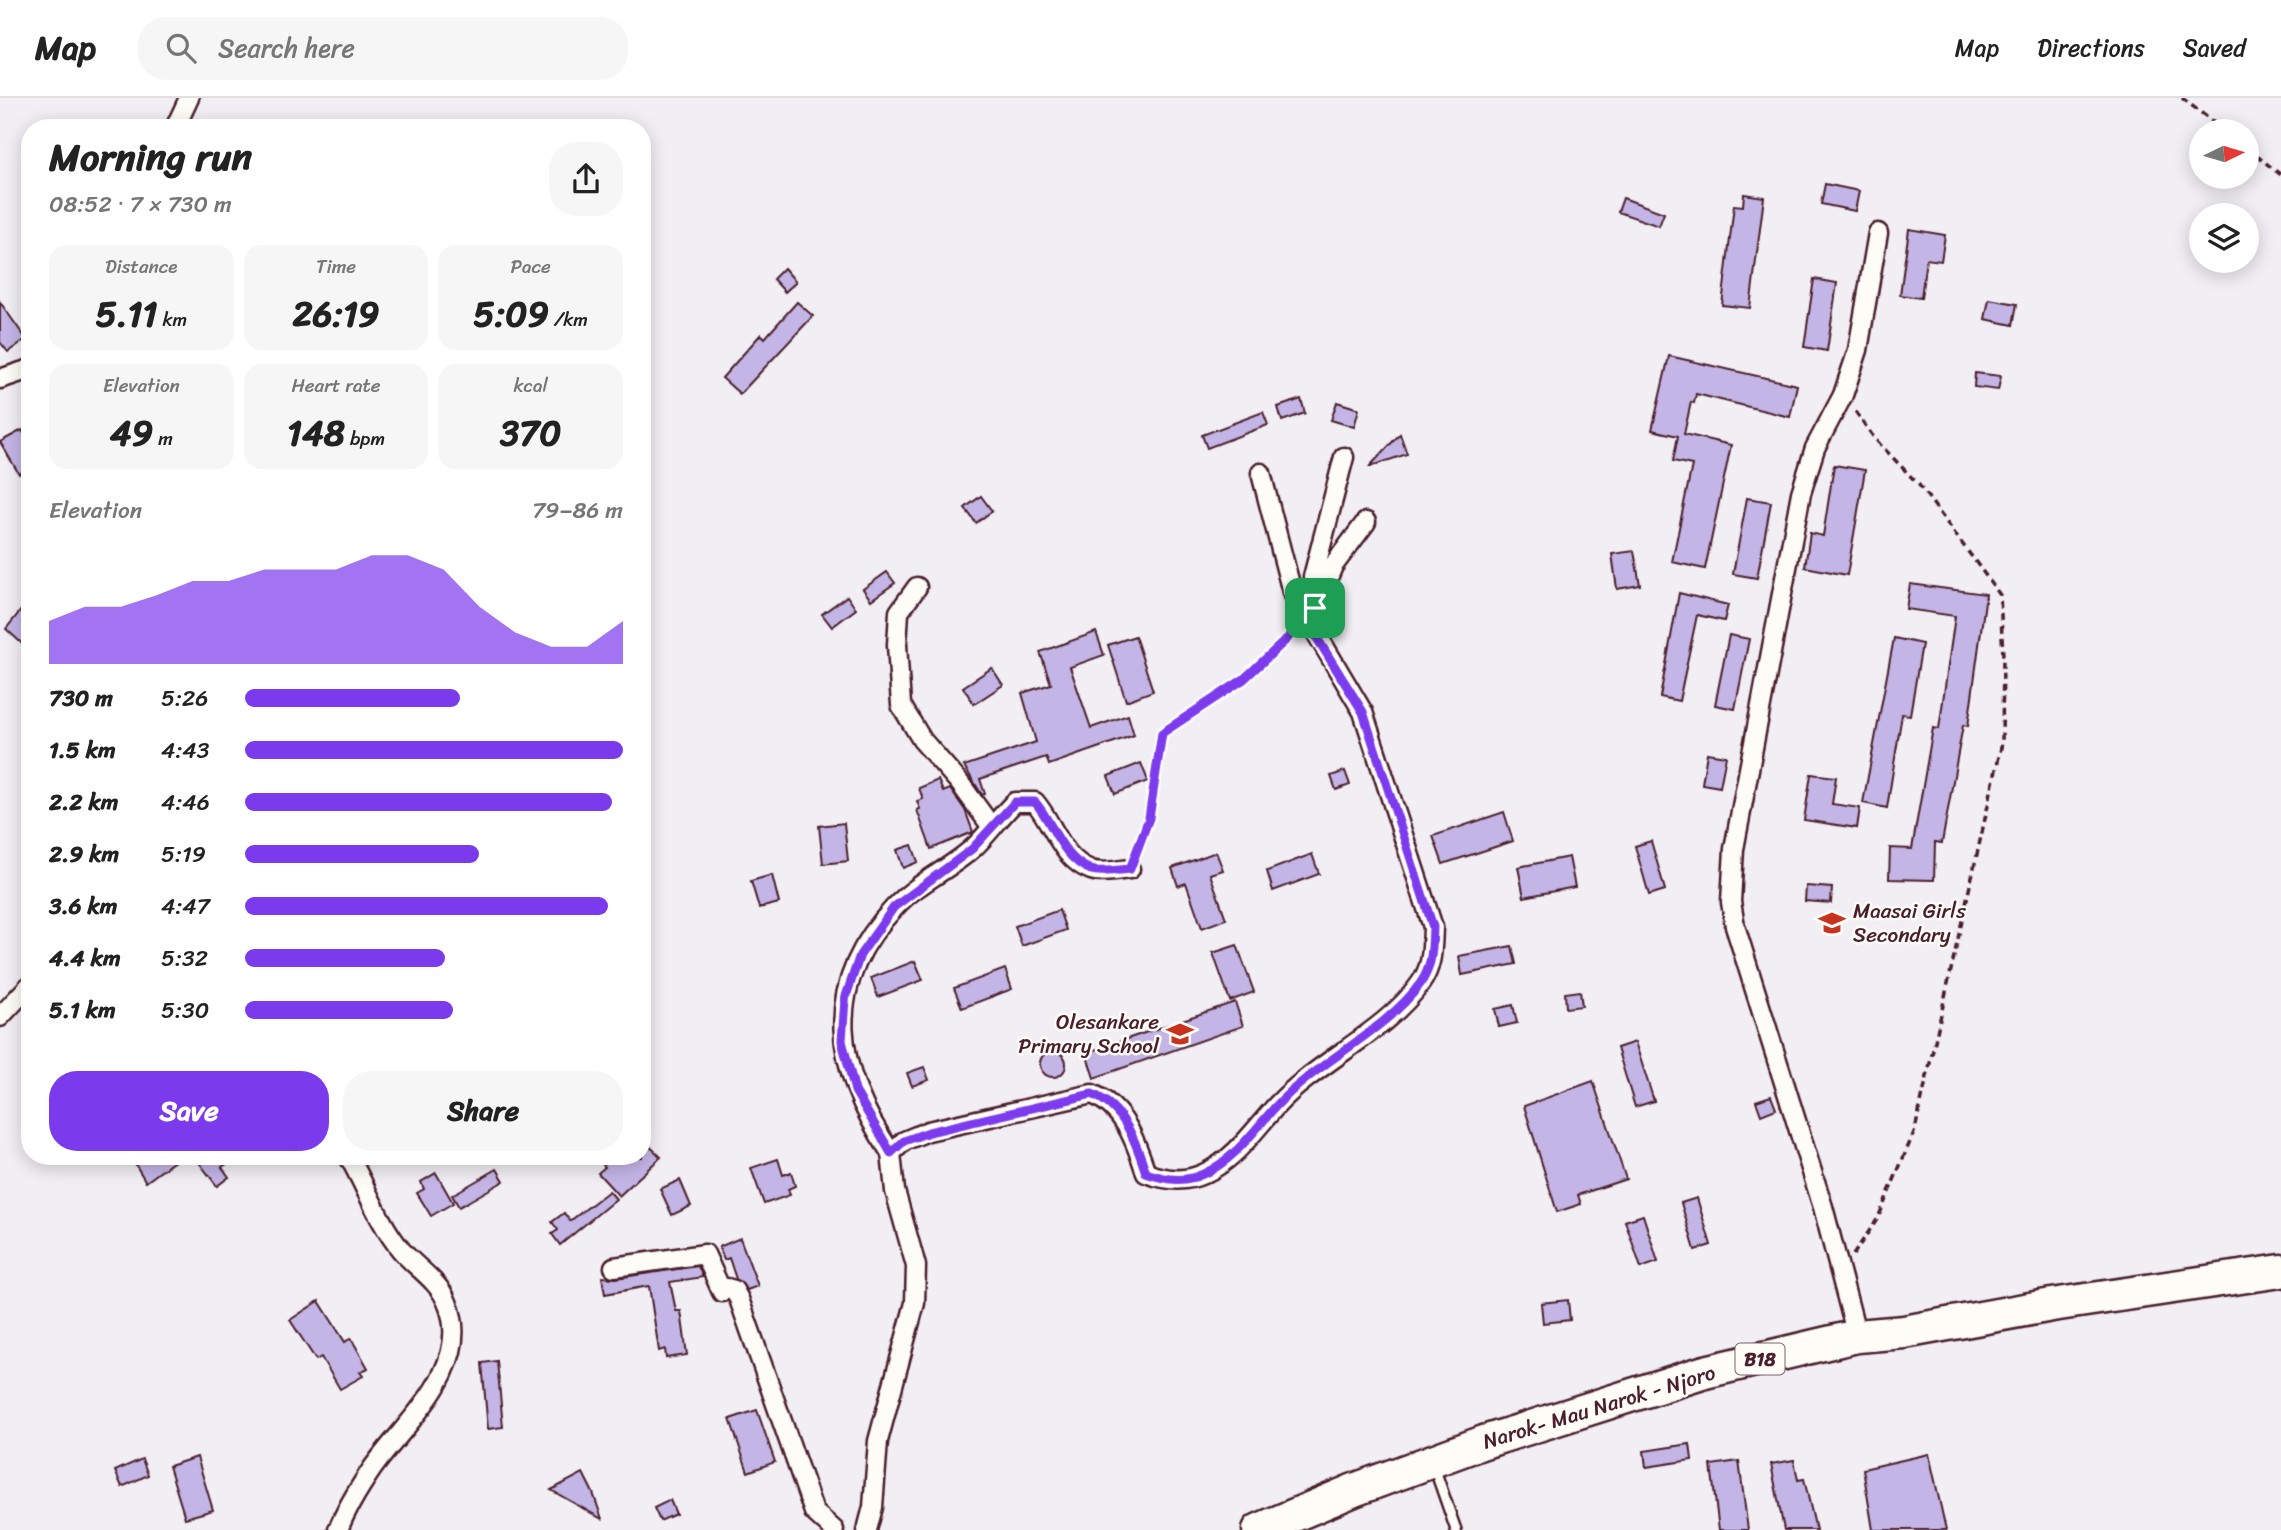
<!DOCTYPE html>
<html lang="en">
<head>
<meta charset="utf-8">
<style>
  :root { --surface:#fff; --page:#f6f6f6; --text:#222; --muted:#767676; --line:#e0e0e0; --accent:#7c3aed }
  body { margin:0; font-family:Sriracha,sans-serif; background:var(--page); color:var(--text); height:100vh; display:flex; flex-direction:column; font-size:26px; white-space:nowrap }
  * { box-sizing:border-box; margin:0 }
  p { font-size:23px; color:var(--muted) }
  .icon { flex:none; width:38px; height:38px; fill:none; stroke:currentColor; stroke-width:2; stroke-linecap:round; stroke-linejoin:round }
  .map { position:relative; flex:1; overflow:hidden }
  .sheet { position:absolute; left:21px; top:21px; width:630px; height:1046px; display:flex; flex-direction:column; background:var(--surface); border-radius:28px; box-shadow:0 4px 18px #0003 }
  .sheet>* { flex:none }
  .needle { width:46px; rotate:85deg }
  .buttons { position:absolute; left:2189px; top:21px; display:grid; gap:14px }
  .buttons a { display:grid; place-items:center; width:70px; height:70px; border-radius:50%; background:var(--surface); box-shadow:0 4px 18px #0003; font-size:35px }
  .pin { position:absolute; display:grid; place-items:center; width:60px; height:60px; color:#fff; margin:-30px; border-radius:14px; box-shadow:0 4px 10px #0006 }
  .round { display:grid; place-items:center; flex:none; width:74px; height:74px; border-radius:28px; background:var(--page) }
  .headline { display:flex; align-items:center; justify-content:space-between; height:119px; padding:0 28px }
  h1 { font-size:38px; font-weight:800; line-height:52px }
  .metrics { display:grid; grid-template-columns:repeat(3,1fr); gap:10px; height:119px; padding:7px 28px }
  .metrics div { display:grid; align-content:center; border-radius:18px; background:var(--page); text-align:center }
  .metrics b { font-size:35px; font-weight:800 }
  .metrics small { font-size:19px; font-weight:400 }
  .metrics p { font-size:19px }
  .chart { height:196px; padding:14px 28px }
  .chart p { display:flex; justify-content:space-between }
  .chart svg { width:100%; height:126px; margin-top:7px; fill:var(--accent); opacity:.7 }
  .button { display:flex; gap:14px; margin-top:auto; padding:14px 28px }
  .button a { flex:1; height:80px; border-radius:28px; background:var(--accent); color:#fff; font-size:28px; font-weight:800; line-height:80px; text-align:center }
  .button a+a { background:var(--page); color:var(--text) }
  ul { padding:0 28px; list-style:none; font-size:23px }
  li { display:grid; grid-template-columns:112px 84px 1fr; align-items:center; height:52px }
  li i { height:18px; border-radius:9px; background:var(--accent) }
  header { display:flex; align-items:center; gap:42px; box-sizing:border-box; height:98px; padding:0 35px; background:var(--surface); border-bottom:2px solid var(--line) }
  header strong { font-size:33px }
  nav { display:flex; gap:38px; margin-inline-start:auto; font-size:24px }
  .search { width:490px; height:63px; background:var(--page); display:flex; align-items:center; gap:18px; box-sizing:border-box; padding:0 24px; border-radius:28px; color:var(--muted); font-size:26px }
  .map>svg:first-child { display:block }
  .building { fill:#c3b5e6; stroke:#4a1f2b; stroke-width:2 }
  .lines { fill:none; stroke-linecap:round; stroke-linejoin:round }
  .lane-casing { stroke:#4a1f2b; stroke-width:14 }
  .street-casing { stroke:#4a1f2b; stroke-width:23 }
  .highway-casing { stroke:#4a1f2b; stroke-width:37 }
  .path { stroke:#4a1f2b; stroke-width:3.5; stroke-dasharray:7 5; stroke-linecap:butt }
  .lane { stroke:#fdfcf7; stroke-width:9 }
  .street { stroke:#fdfcf7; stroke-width:18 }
  .highway { stroke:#fdfcf7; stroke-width:32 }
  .route-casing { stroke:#fff; stroke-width:14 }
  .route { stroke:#7c3aed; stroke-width:9 }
  .labels { text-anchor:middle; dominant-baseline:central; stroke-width:5; stroke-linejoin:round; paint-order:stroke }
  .shield { fill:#fdfcf7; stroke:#806168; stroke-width:2 }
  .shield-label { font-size:19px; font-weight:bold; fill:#4a1f2b }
  .poi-label { font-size:21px; fill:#4a1f2b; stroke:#fdfcf7; text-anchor:start }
  .street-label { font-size:21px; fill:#4a1f2b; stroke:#fdfcf7 }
</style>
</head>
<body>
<header>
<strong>Map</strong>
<div class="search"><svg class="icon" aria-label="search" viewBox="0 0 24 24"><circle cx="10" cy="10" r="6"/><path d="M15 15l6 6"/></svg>Search here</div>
<nav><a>Map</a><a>Directions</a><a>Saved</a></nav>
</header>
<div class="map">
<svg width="2281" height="1432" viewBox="0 0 2281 1432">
  <rect width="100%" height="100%" fill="#f1eef4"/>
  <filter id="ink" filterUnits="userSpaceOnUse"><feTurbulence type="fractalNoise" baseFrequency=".0143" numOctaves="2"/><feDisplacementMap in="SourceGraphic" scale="14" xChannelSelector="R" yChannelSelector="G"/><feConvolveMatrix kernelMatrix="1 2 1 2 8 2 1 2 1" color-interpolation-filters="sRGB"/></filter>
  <g filter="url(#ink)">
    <!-- building -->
    <g class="building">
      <path d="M1825 86 1859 93 1855 113 1821 106Z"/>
      <path d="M1744 96 1764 99 1750 210 1722 207 1734 107 1743 108Z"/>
      <path d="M1623 100 1664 115 1659 128 1618 114Z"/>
      <path d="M1909 131 1945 137 1941 163 1926 161 1921 200 1900 197Z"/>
      <path d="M784 170 796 184 785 194 773 181Z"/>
      <path d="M1814 181 1837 185 1827 253 1804 249Z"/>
      <path d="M1989 201 2017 206 2013 227 1985 221Z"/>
      <path d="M0 204 26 241 8 254 0 244Z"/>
      <path d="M797 204 813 218 740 296 722 280 761 236 765 240Z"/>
      <path d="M1669 258 1797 287 1790 319 1696 296 1694 305 1691 304 1684 336 1731 347 1705 471 1672 464 1692 367 1673 363 1678 338 1652 332Z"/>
      <path d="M1975 275 2001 278 1998 292 1974 289Z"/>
      <path d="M1301 301 1305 315 1282 323 1278 309Z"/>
      <path d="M1337 304 1359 311 1354 329 1331 322Z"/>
      <path d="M1263 314 1268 327 1207 350 1202 337Z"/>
      <path d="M22 332 30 346V370L19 376 0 344Z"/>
      <path d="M1400 336 1407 356 1369 369Z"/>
      <path d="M1834 367 1865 372 1847 477 1805 469 1810 435 1823 438Z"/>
      <path d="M981 398 992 413 976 425 965 410Z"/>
      <path d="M1747 400 1771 404 1757 480 1733 476Z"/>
      <path d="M1634 453 1640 487 1617 491 1612 456Z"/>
      <path d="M887 474 895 485 871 502 863 491Z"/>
      <path d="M1910 486 1986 496 1968 628 1963 627 1942 745 1935 744 1934 782 1889 781 1890 750 1912 751 1933 630 1939 631 1955 518 1906 511Z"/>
      <path d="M1679 495 1728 507 1724 523 1697 517 1679 603 1660 599Z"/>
      <path d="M847 498 856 511 832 529 822 516Z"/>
      <path d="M30 501V553L6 531Z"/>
      <path d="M1096 534 1104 557 1070 569 1091 630 1128 617 1134 637 1049 667 1046 659 980 681 985 696 982 697 964 668 1036 644 1022 595 1051 586 1040 554Z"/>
      <path d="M1729 537 1749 541 1735 611 1715 607Z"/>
      <path d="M1135 538 1153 593 1126 603 1108 547Z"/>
      <path d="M1894 540 1922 546 1910 617 1902 616 1887 710 1863 705Z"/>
      <path d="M992 570 1003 587 974 606 963 589Z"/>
      <path d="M1707 655 1726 658 1720 689 1702 686Z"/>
      <path d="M1141 665 1148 683 1115 696 1108 678Z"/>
      <path d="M1345 673 1350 687 1336 692 1331 678Z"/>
      <path d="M1811 676 1836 679 1832 706 1860 710 1857 730 1804 722Z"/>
      <path d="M938 682 943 694 950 691 965 712 973 734 931 751 917 712 920 711 917 703 923 701 919 690Z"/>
      <path d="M1504 714 1513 743 1443 766 1433 738Z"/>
      <path d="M844 725 848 763 823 766 819 728Z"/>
      <path d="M1651 743 1665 792 1649 797 1635 748Z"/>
      <path d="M912 747 918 764 903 770 897 752Z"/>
      <path d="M1216 754 1223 772 1210 776 1226 821 1202 830 1186 785 1178 788 1172 770Z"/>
      <path d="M1312 756 1319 776 1273 793 1267 773Z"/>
      <path d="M1569 759 1575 789 1524 799 1518 769Z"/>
      <path d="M772 777 779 805 759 810 751 783Z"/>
      <path d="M1806 788 1832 790 1831 805 1805 803Z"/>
      <path d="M1059 812 1066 832 1022 848 1015 828Z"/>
      <path d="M1237 847 1254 894 1230 903 1213 855Z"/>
      <path d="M1512 848 1516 866 1462 877 1459 858Z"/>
      <path d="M915 863 923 882 878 899 871 880Z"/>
      <path d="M1005 871 1012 891 962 910 954 890Z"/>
      <path d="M1580 893 1582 908 1566 910 1565 895Z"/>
      <path d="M1235 904 1243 928 1094 980 1086 955Z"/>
      <path d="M1513 907 1517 925 1499 929 1495 911Z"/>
      <path d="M1635 944 1654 1003 1635 1009 1617 950Z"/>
      <circle cx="1053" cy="966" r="13"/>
      <path d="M924 969 929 982 912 988 907 975Z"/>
      <path d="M1593 983 1626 1081 1578 1097 1581 1106 1557 1114 1524 1008Z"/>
      <path d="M1771 998 1776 1011 1761 1017 1756 1003Z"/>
      <path d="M642 1041 661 1059 619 1098 598 1075 605 1069 596 1059H642Z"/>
      <path d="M131 1059H180L146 1084Z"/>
      <path d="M195 1059H238L222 1069 229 1079 217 1088Z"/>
      <path d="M778 1061 783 1077 791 1074 795 1088 788 1091 790 1097 764 1106 751 1070Z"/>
      <path d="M497 1071 504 1083 459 1109 452 1097Z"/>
      <path d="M436 1075 453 1105 431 1118 417 1095 424 1091 421 1084Z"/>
      <path d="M680 1082 691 1108 672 1117 660 1091Z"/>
      <path d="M609 1093 616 1101 560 1147 552 1136 558 1132 552 1124 564 1115 570 1123Z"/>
      <path d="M1697 1100 1711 1147 1695 1152 1681 1105Z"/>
      <path d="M1643 1117 1658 1164 1641 1170 1625 1123Z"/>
      <path d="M740 1140 758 1188 747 1192 736 1181 729 1160 724 1162 719 1149Z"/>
      <path d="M698 1168 703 1179 670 1184 676 1213H681L687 1257 666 1260 665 1251 659 1253 649 1188 605 1196 602 1179 616 1180Z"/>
      <path d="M1568 1202 1570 1222 1543 1225 1541 1205Z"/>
      <path d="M319 1203 345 1244 351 1240 368 1270 360 1274 363 1278 340 1291 321 1259 316 1262 290 1222Z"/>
      <path d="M497 1263 503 1329 488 1331 482 1265Z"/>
      <path d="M757 1312 775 1364 748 1374 730 1321Z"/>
      <path d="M1690 1346 1692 1362 1646 1369 1644 1353Z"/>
      <path d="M1929 1356 1946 1432H1873L1863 1371Z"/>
      <path d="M197 1359 213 1412 185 1420 169 1368Z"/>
      <path d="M142 1361 148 1377 122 1389 115 1373Z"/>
      <path d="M1794 1362 1798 1382 1804 1381 1816 1432H1784L1771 1366Z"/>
      <path d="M1739 1363 1748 1432H1719L1711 1367Z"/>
      <path d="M583 1375 593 1395 602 1421 551 1392Z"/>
      <path d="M670 1402 676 1416 660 1423 654 1410Z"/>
    </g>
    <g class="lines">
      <defs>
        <path id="lane" d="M1434 1369 1456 1432"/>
        <g id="street">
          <path d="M175 30 189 0"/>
          <path d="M0 281 30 271"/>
          <path d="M917 489 899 514 897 547 901 607 922 642 959 684 991 728"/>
          <path d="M1317 506 1333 468 1366 424"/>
          <path d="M1316 533 1313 479 1344 359"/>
          <path d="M0 919 30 887"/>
          <path d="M891 1055C835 972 819 888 895 809 917 785 948 772 972 751 987 738 999 719 1015 704H1035C1054 726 1061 761 1091 772 1101 776 1119 772 1130 771"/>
          <path d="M614 1169 705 1156 722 1194 727 1190 734 1192 739 1201 814 1414 834 1432"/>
          <path d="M1857 1238 1823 1109 1735 828 1731 804 1734 751 1801 395 1815 350 1843 297 1858 252 1878 135"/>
          <path d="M338 1432C346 1411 359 1390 372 1371 405 1324 475 1268 447 1204 438 1182 416 1170 401 1152 378 1124 367 1090 349 1059"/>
          <path d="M867 1432 873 1409 878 1343 915 1205 916 1168 895 1093 891 1055 904 1043 928 1033 1092 996C1124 1009 1136 1044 1146 1075 1165 1082 1184 1085 1203 1076 1235 1062 1255 1031 1277 1007 1317 964 1387 933 1420 886 1433 868 1432 850 1433 829L1363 614 1292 494 1261 375"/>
        </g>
        <path id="highway" d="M1259 1432 1354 1392 1484 1344 1705 1274 1857 1238 1904 1234 2052 1207 2281 1173"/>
      </defs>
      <!-- lane casing -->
      <use href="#lane" class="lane-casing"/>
      <!-- street casing -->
      <use href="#street" class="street-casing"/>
      <!-- highway casing -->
      <use href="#highway" class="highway-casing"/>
      <!-- path -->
      <g class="path">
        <path d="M2182 0 2225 33"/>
        <path d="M2247 50 2281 77"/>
        <path d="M1136 755 1149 720 1162 634C1199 609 1272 568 1293 530"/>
        <path d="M1853 1157 1878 1120 1915 1032 2002 645 2003 558 2000 497 1919 387 1875 341 1855 313"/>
      </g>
      <!-- lane -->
      <use href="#lane" class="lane"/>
      <!-- street -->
      <use href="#street" class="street"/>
      <!-- highway -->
      <use href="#highway" class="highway"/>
    </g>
  </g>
  <g class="lines" filter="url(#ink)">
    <defs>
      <path id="route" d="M1314 500 1317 540 1363 614 1433 829C1432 850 1433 868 1420 886 1386 933 1317 964 1277 1007 1255 1031 1235 1062 1203 1076 1184 1085 1165 1082 1146 1075 1136 1044 1124 1009 1092 996L929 1034 904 1043 891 1055 855 993 842 943 845 901 860 857 894 809 972 751 1015 704H1035C1054 726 1061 760 1091 772 1101 775 1119 772 1130 771L1149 720 1162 635 1244 581 1288 540Z"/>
    </defs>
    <!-- route casing -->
    <use href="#route" class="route-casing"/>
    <!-- route -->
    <use href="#route" class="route"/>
  </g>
  <!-- icons -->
  <defs>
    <symbol id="school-bare" viewBox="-9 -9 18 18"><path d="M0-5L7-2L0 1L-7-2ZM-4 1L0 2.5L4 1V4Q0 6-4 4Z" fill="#c8321e" stroke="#fdfcf7" stroke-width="2.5" paint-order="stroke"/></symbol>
  </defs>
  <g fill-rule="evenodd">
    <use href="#school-bare" x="1813" y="806" width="38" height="38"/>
    <use href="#school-bare" x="1161" y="917" width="38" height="38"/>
  </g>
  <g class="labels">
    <!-- shield labels -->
    <rect class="shield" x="1735.5" y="1245.5" width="49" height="31" rx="5"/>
    <g class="shield-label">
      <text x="1760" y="1261">B18</text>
    </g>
    <!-- poi labels -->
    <g class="poi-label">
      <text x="1853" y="813">Maasai Girls<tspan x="1853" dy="24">Secondary</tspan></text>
      <text x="1159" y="924" text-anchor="end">Olesankare<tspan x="1159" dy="24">Primary School</tspan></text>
    </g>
    <!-- street labels -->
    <g class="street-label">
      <text transform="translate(1599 1309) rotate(-17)">Narok- Mau Narok - Njoro</text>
    </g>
  </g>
</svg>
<div class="buttons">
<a><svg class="needle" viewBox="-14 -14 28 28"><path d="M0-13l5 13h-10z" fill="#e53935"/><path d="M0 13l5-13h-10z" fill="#767676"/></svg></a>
<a><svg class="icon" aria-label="layers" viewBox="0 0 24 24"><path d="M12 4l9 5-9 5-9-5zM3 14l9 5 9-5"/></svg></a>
</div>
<div class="pin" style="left:1315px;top:510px;background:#1e9e55"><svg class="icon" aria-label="arrive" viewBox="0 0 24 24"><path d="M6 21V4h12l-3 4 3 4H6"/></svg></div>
<section class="sheet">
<div class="headline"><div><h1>Morning run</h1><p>08:52 · 7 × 730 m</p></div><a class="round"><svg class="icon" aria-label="share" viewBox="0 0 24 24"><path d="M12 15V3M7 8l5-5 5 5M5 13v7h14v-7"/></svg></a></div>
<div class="metrics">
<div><p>Distance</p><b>5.11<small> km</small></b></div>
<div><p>Time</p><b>26:19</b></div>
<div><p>Pace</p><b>5:09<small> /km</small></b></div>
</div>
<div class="metrics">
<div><p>Elevation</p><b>49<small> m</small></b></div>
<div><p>Heart rate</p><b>148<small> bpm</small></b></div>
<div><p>kcal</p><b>370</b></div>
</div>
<div class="chart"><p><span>Elevation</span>79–86 m</p>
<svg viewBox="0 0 160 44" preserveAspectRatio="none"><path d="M0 44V29L10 24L20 24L30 20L40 15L50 15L60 11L70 11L80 11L90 6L100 6L110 11L120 24L130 33L140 38L150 38L160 29V44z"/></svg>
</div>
<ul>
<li><b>730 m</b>5:26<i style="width:57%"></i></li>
<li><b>1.5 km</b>4:43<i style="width:100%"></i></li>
<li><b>2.2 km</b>4:46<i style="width:97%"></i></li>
<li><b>2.9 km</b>5:19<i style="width:62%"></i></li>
<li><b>3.6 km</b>4:47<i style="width:96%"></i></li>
<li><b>4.4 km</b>5:32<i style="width:53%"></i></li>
<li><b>5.1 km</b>5:30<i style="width:55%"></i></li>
</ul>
<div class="button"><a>Save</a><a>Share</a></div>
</section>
</div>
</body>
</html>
